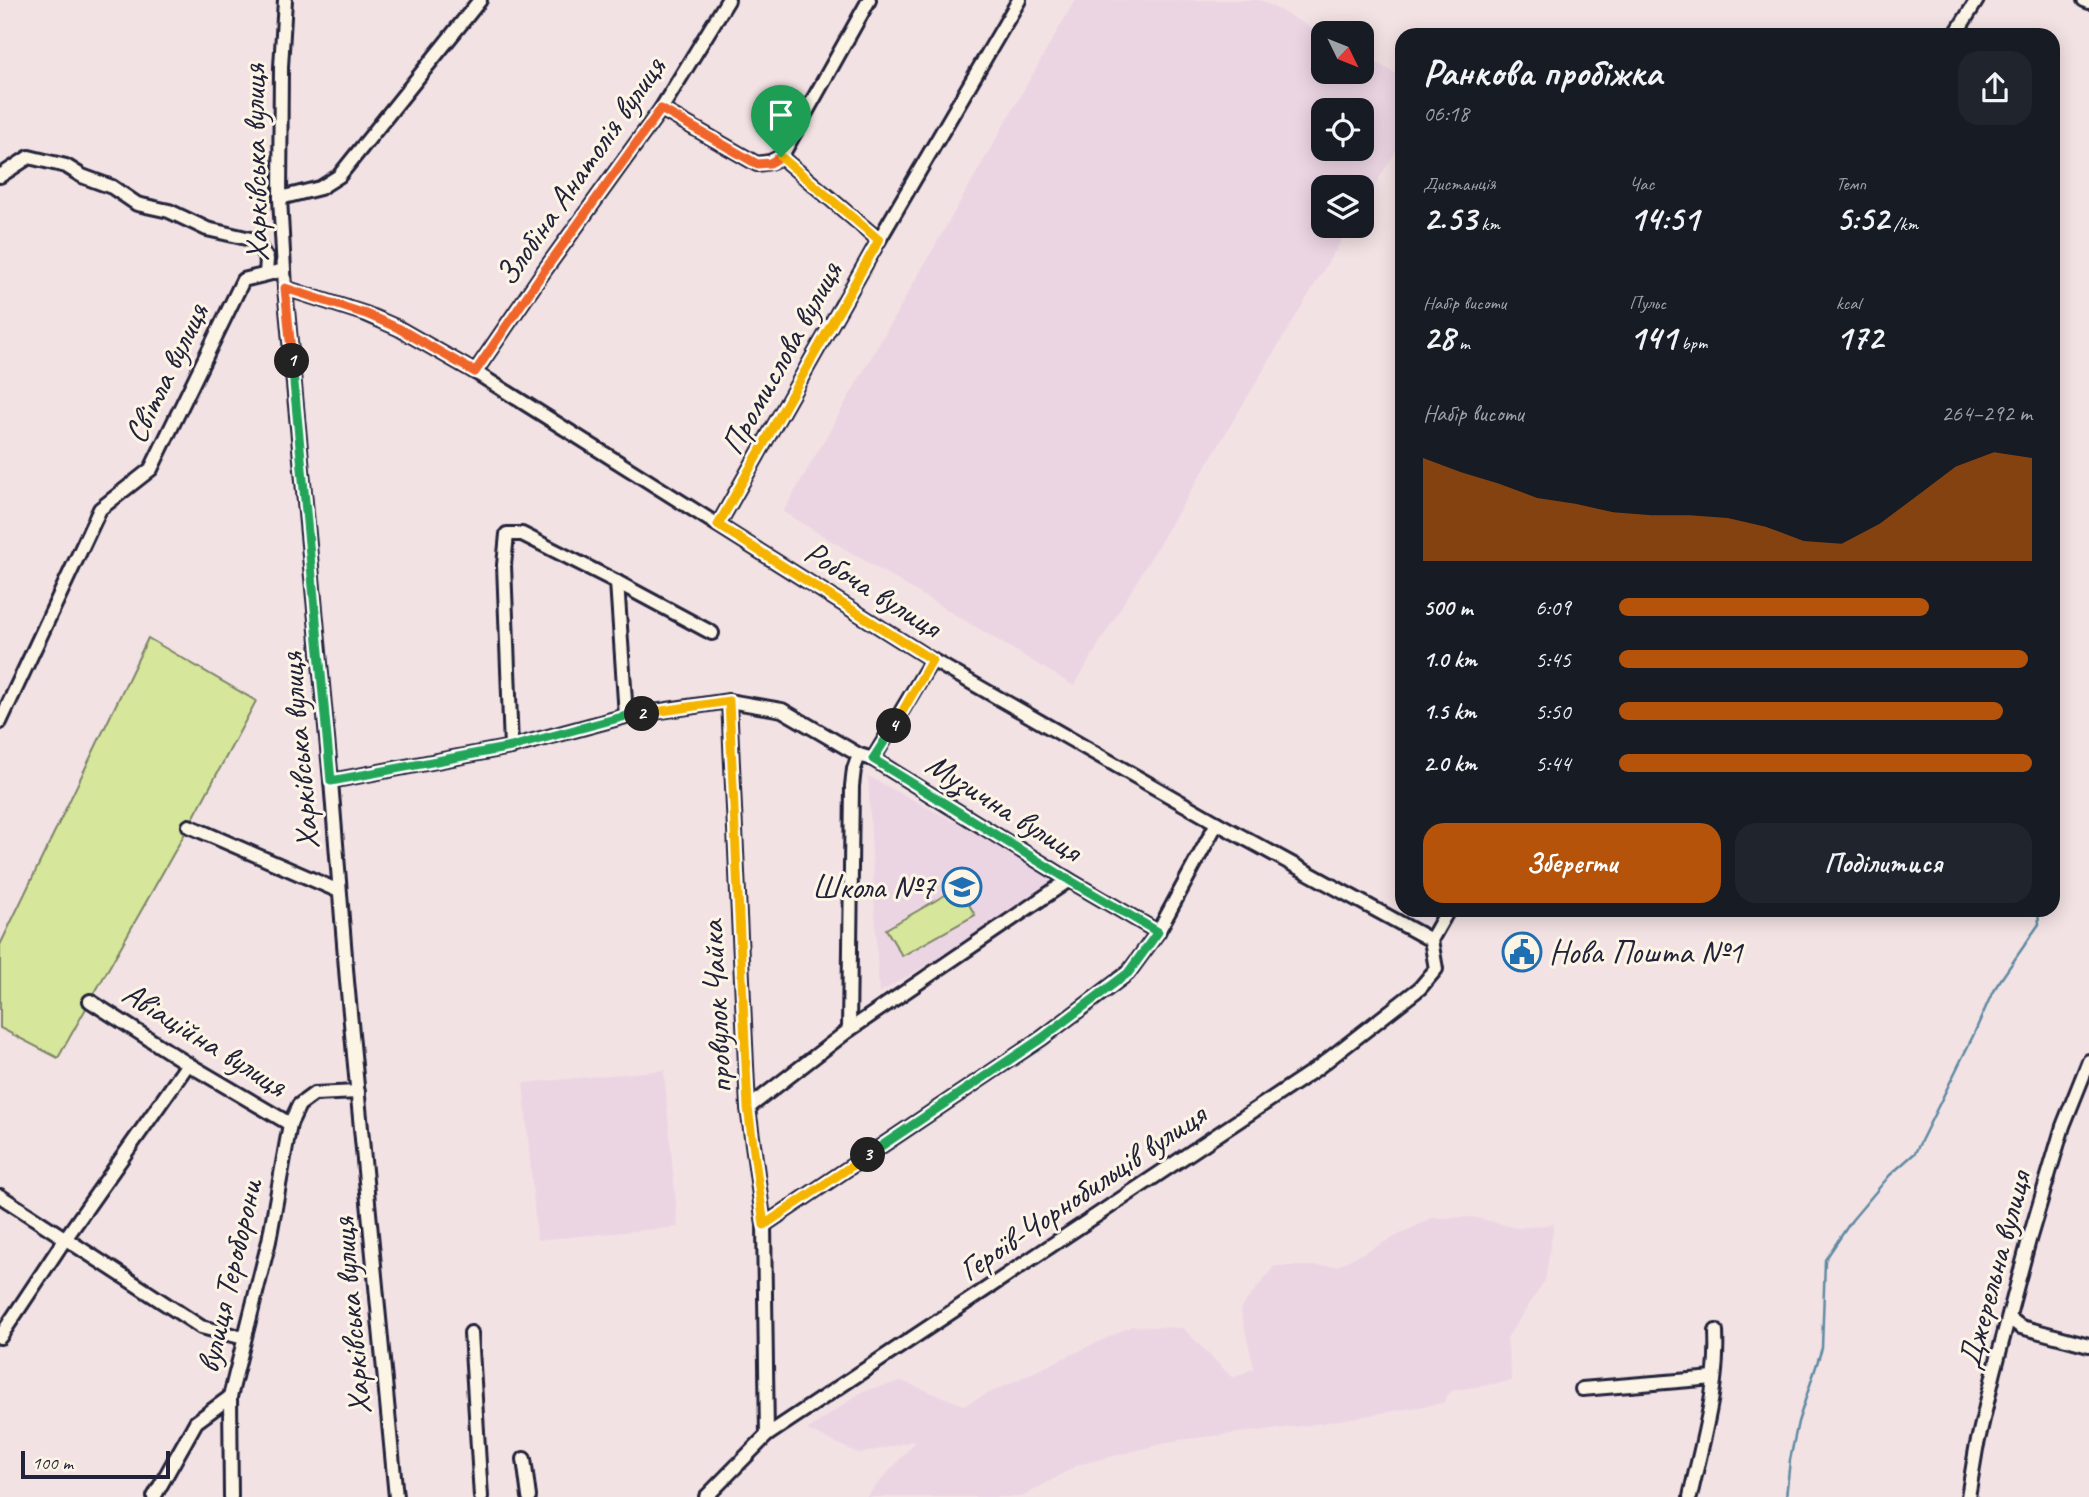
<!DOCTYPE html>
<html lang="uk">
<head>
<meta charset="utf-8">
<style>
  :root { --surface:#171b24; --page:#20242c; --text:#f1f3f6; --muted:#9ea1a6; --accent:#b45309 }
  body { margin:0; font-family:Caveat,sans-serif; background:var(--page); color:var(--text); height:100vh; display:flex; flex-direction:column; font-size:26px; white-space:nowrap }
  * { box-sizing:border-box; margin:0 }
  p { font-size:23px; color:var(--muted) }
  .icon { flex:none; width:38px; height:38px; fill:none; stroke:currentColor; stroke-width:2; stroke-linecap:round; stroke-linejoin:round }
  .map { position:relative; flex:1; overflow:hidden }
  .side { position:absolute; left:1395px; top:28px; width:665px; height:889px; display:flex; flex-direction:column; background:var(--surface); border-radius:21px; box-shadow:0 4px 18px #0003 }
  .side>* { flex:none }
  .needle { width:46px; rotate:133deg }
  .fabs { position:absolute; left:1311px; top:21px; display:grid; gap:14px }
  .fabs a { display:grid; place-items:center; width:63px; height:63px; border-radius:14px; background:var(--surface); box-shadow:0 4px 18px #0003; font-size:35px }
  .scale { position:absolute; left:21px; bottom:18px; width:149px; box-sizing:border-box; padding-left:7px; border:4px solid #22223b; border-top:0; font-size:19px; line-height:24px; white-space:nowrap; color:#22223b; -webkit-text-stroke:5px #fcf5e5; paint-order:stroke }
  .pin { position:absolute; display:grid; place-items:center; width:60px; height:60px; color:#fff; margin:-72px -30px; border-radius:50% 50% 50% 0; rotate:-45deg; box-shadow:0 0 7px #0007 }
  .pin .icon { rotate:45deg }
  .km { position:absolute; width:35px; height:35px; margin:-18px; border-radius:50%; background:#222; color:#fff; font-size:19px; line-height:35px; text-align:center }
  .round { display:grid; place-items:center; flex:none; width:74px; height:74px; border-radius:21px; background:var(--page) }
  .overview { display:flex; align-items:center; justify-content:space-between; height:119px; padding:0 28px }
  h1 { font-size:38px; font-weight:700; line-height:52px }
  .figures { display:grid; grid-template-columns:repeat(3,1fr); gap:10px; height:119px; padding:7px 28px }
  .figures div { display:grid; align-content:center }
  .figures b { font-size:35px; font-weight:700 }
  .figures small { font-size:19px; font-weight:400 }
  .figures p { font-size:19px }
  .chart { height:196px; padding:14px 28px }
  .chart p { display:flex; justify-content:space-between }
  .chart svg { width:100%; height:126px; margin-top:7px; fill:var(--accent); opacity:.7 }
  .primary-button { display:flex; gap:14px; margin-top:auto; padding:14px 28px }
  .primary-button a { flex:1; height:80px; border-radius:21px; background:var(--accent); color:#fff; font-size:28px; font-weight:700; line-height:80px; text-align:center }
  .primary-button a+a { background:var(--page); color:var(--text) }
  ul { padding:0 28px; list-style:none; font-size:23px }
  li { display:grid; grid-template-columns:112px 84px 1fr; align-items:center; height:52px }
  li i { height:18px; border-radius:9px; background:var(--accent) }
  .map>svg:first-child { display:block }
  .built { fill:#ecd5e3; fill-rule:evenodd }
  .green { fill:#d6e69a; stroke:#7c846a; stroke-width:2 }
  .lines { fill:none; stroke-linecap:round; stroke-linejoin:round }
  .stream { stroke:#5f8aa3; stroke-width:2.5 }
  .minor-casing { stroke:#22223b; stroke-width:18 }
  .minor { stroke:#fcf5e5; stroke-width:12 }
  .split-1-casing { stroke:#fff; stroke-width:14 }
  .split-2-casing { stroke:#fff; stroke-width:14 }
  .split-3-casing { stroke:#fff; stroke-width:14 }
  .split-4-casing { stroke:#fff; stroke-width:14 }
  .split-5-casing { stroke:#fff; stroke-width:14 }
  .split-1 { stroke:#f0652b; stroke-width:9 }
  .split-2 { stroke:#22a559; stroke-width:9 }
  .split-3 { stroke:#f5b400; stroke-width:9 }
  .split-4 { stroke:#22a559; stroke-width:9 }
  .split-5 { stroke:#f5b400; stroke-width:9 }
  .labels { text-anchor:middle; dominant-baseline:central; stroke-width:6; stroke-linejoin:round; paint-order:stroke }
  .street-label { font-size:33px; fill:#22223b; stroke:#fcf5e5 }
  .poi-label { font-size:33px; fill:#22223b; stroke:#fcf5e5; text-anchor:end }
</style>
</head>
<body>
<div class="map">
<svg width="2089" height="1497" viewBox="0 0 2089 1497">
  <rect width="100%" height="100%" fill="#f3e2e4"/>
  <filter id="ink" filterUnits="userSpaceOnUse"><feTurbulence type="fractalNoise" baseFrequency=".0143" numOctaves="2"/><feDisplacementMap in="SourceGraphic" scale="14" xChannelSelector="R" yChannelSelector="G"/><feConvolveMatrix kernelMatrix="1 2 1 2 8 2 1 2 1" color-interpolation-filters="sRGB"/></filter>
  <g filter="url(#ink)">
    <!-- built -->
    <g class="built">
      <path d="M1075 0H1261L1323 34V72H1362V55L1402 77V141L1362 207V187H1323V226H1350L1074 686 783 512ZM1362 110V149H1323V110Z"/>
      <path d="M868 776 1059 877 1043 897 879 993Z"/>
      <path d="M664 1070 678 1227 537 1240 523 1083Z"/>
      <path d="M1473 1217 1517 1228 1554 1224 1545 1281 1507 1338 1512 1381 1451 1391 1443 1403 1303 1426 1179 1440 1078 1465 1022 1497H866L917 1440 860 1454 807 1430 863 1391 902 1381 964 1405 1132 1326 1183 1328 1233 1378 1254 1368 1240 1309 1274 1266H1337L1432 1218Z"/>
    </g>
    <!-- green -->
    <g class="green">
      <path d="M148 638 256 701 189 826 58 1058 0 1028V945Z"/>
      <path d="M959 887 975 915 902 956 886 929Z"/>
    </g>
    <g class="lines">
      <!-- stream -->
      <path class="stream" d="M1786 1497 1790 1460 1798 1422 1822 1348 1825 1260 1852 1220 1890 1175 1915 1153 1973 1036 1993 991 2039 924 2038 910"/>
      <defs>
        <g id="minor">
          <path d="M285 0 281 67 280 198 285 288 331 781 347 981 396 1497"/>
          <path d="M2084 0 2089 2"/>
          <path d="M1955 35 1977 0"/>
          <path d="M661 109 757 164 770 162 781 157 879 240"/>
          <path d="M781 157 869 0"/>
          <path d="M0 176 29 157 66 166 82 176 112 187 137 204 169 211 207 229 255 240 267 259 266 274"/>
          <path d="M280 198 320 188 339 176 480 0"/>
          <path d="M285 288 366 314 398 328 475 372 932 660 1217 823 1431 940"/>
          <path d="M475 372 544 271 661 109 728 0"/>
          <path d="M718 525 879 240 1019 0"/>
          <path d="M617 582 626 716"/>
          <path d="M729 701 748 1108 764 1225 767 1435"/>
          <path d="M0 722 100 509 151 469 243 280 284 270"/>
          <path d="M511 747 504 565 507 534H522L617 582 712 633"/>
          <path d="M873 759 932 660"/>
          <path d="M331 781 511 747 626 716 729 701 782 710 859 755 873 759 1069 880 1158 932"/>
          <path d="M189 826 339 891"/>
          <path d="M90 1001 188 1064 290 1124"/>
          <path d="M849 1030 852 786 854 769 859 755"/>
          <path d="M748 1108 849 1030 1069 880"/>
          <path d="M0 1196 201 1327 244 1338"/>
          <path d="M764 1225 1042 1038 1128 973 1158 932 1217 823"/>
          <path d="M2009 1318 2021 1327 2089 1345"/>
          <path d="M471 1333 481 1497"/>
          <path d="M0 1337 65 1239 188 1064"/>
          <path d="M1582 1389 1714 1378"/>
          <path d="M230 1397 231 1497"/>
          <path d="M524 1459 529 1497"/>
          <path d="M154 1497 196 1422 230 1397 269 1241 290 1124 299 1105 314 1094 358 1092"/>
          <path d="M706 1497 767 1435 1316 1069 1420 988 1436 969 1431 940 1448 910"/>
          <path d="M1690 1497C1702 1443 1719 1387 1716 1331"/>
          <path d="M1968 1497 1976 1449 1994 1372 2029 1240 2063 1126 2089 1061"/>
        </g>
      </defs>
      <!-- minor casing -->
      <use href="#minor" class="minor-casing"/>
      <!-- minor -->
      <use href="#minor" class="minor"/>
    </g>
  </g>
  <g class="lines" filter="url(#ink)">
    <defs>
      <path id="split-1" d="M292 361 285 288 366 314 398 328 475 372 544 271 661 109 757 164 770 163 781 157"/>
      <path id="split-2" d="M292 361 331 781 511 747 626 716 642 714"/>
      <path id="split-3" d="M642 714 729 701 748 1108 764 1225 868 1155"/>
      <path id="split-4" d="M868 1155 1042 1038 1128 973 1158 932 1069 880 873 759 894 726"/>
      <path id="split-5" d="M781 157 879 240 718 525 932 660 894 726"/>
    </defs>
    <!-- split-1 casing -->
    <use href="#split-1" class="split-1-casing"/>
    <!-- split-2 casing -->
    <use href="#split-2" class="split-2-casing"/>
    <!-- split-3 casing -->
    <use href="#split-3" class="split-3-casing"/>
    <!-- split-4 casing -->
    <use href="#split-4" class="split-4-casing"/>
    <!-- split-5 casing -->
    <use href="#split-5" class="split-5-casing"/>
    <!-- split-1 -->
    <use href="#split-1" class="split-1"/>
    <!-- split-2 -->
    <use href="#split-2" class="split-2"/>
    <!-- split-3 -->
    <use href="#split-3" class="split-3"/>
    <!-- split-4 -->
    <use href="#split-4" class="split-4"/>
    <!-- split-5 -->
    <use href="#split-5" class="split-5"/>
  </g>
  <!-- icons -->
  <defs>
    <symbol id="school-ring" viewBox="-11 -11 22 22"><circle r="9.5" fill="#fcf5e5" stroke="#1f6fb2" stroke-width="1.5"/><path d="M0-5L7-2L0 1L-7-2ZM-4 1L0 2.5L4 1V4Q0 6-4 4Z" fill="#1f6fb2"/></symbol>
    <symbol id="civic-ring" viewBox="-11 -11 22 22"><circle r="9.5" fill="#fcf5e5" stroke="#1f6fb2" stroke-width="1.5"/><path d="M-.6-6.5H3V-4.5H.6V-3L4-1V1h2V6H-6V1h2V-1L-.6-3ZM-1.2 2.5V6h2.4V2.5Z" fill="#1f6fb2"/></symbol>
  </defs>
  <g fill-rule="evenodd">
    <use href="#school-ring" x="940" y="865" width="44" height="44"/>
    <use href="#civic-ring" x="1500" y="930" width="44" height="44"/>
  </g>
  <g class="labels">
    <!-- street labels -->
    <g class="street-label">
      <text transform="translate(255 163) rotate(-91)">Харківська вулиця</text>
      <text transform="translate(580 171) rotate(-55)">Злобіна Анатолія вулиця</text>
      <text transform="translate(781 358) rotate(-61)">Промислова вулиця</text>
      <text transform="translate(166 373) rotate(-64)">Світла вулиця</text>
      <text transform="translate(873 589) rotate(32)">Робоча вулиця</text>
      <text transform="translate(299 751) rotate(-95)">Харківська вулиця</text>
      <text transform="translate(1004 807) rotate(32)">Музична вулиця</text>
      <text transform="translate(716 1007) rotate(-93)">провулок Чайка</text>
      <text transform="translate(205 1039) rotate(32)">Авіаційна вулиця</text>
      <text transform="translate(1082 1192) rotate(-34)">Героїв-Чорнобильців вулиця</text>
      <text transform="translate(1994 1270) rotate(-75)">Джерельна вулиця</text>
      <text transform="translate(229 1276) rotate(-77)">вулиця Тероборони</text>
      <text transform="translate(351 1316) rotate(-95)">Харківська вулиця</text>
    </g>
    <!-- poi labels -->
    <g class="poi-label">
      <text x="935" y="887">Школа №7</text>
      <text x="1549" y="952" text-anchor="start">Нова Пошта №1</text>
    </g>
  </g>
</svg>
<div class="fabs">
<a><svg class="needle" viewBox="-14 -14 28 28"><path d="M0-13l5 13h-10z" fill="#e53935"/><path d="M0 13l5-13h-10z" fill="#9ea1a6"/></svg></a>
<a><svg class="icon" aria-label="locate" viewBox="0 0 24 24"><circle cx="12" cy="12" r="6"/><path d="M12 2v4M12 18v4M2 12h4M18 12h4"/></svg></a>
<a><svg class="icon" aria-label="layers" viewBox="0 0 24 24"><path d="M12 4l9 5-9 5-9-5zM3 14l9 5 9-5"/></svg></a>
</div>
<div class="scale">100 m</div>
<div class="pin" style="left:781px;top:157px;background:#1e9e55"><svg class="icon" aria-label="arrive" viewBox="0 0 24 24"><path d="M6 21V4h12l-3 4 3 4H6"/></svg></div>
<b class="km" style="left:292px;top:361px">1</b>
<b class="km" style="left:642px;top:714px">2</b>
<b class="km" style="left:868px;top:1155px">3</b>
<b class="km" style="left:894px;top:726px">4</b>
<section class="side">
<div class="overview"><div><h1>Ранкова пробіжка</h1><p>06:18</p></div><a class="round"><svg class="icon" aria-label="share" viewBox="0 0 24 24"><path d="M12 15V3M7 8l5-5 5 5M5 13v7h14v-7"/></svg></a></div>
<div class="figures">
<div><p>Дистанція</p><b>2.53<small> km</small></b></div>
<div><p>Час</p><b>14:51</b></div>
<div><p>Темп</p><b>5:52<small> /km</small></b></div>
</div>
<div class="figures">
<div><p>Набір висоти</p><b>28<small> m</small></b></div>
<div><p>Пульс</p><b>141<small> bpm</small></b></div>
<div><p>kcal</p><b>172</b></div>
</div>
<div class="chart"><p><span>Набір висоти</span>264–292 m</p>
<svg viewBox="0 0 160 44" preserveAspectRatio="none"><path d="M0 44V8L10 13L20 17L30 22L40 24L50 27L60 28L70 28L80 29L90 32L100 37L110 38L120 31L130 21L140 11L150 6L160 8V44z"/></svg>
</div>
<ul>
<li><b>500 m</b>6:09<i style="width:75%"></i></li>
<li><b>1.0 km</b>5:45<i style="width:99%"></i></li>
<li><b>1.5 km</b>5:50<i style="width:93%"></i></li>
<li><b>2.0 km</b>5:44<i style="width:100%"></i></li>
</ul>
<div class="primary-button"><a>Зберегти</a><a>Поділитися</a></div>
</section>
</div>
</body>
</html>
